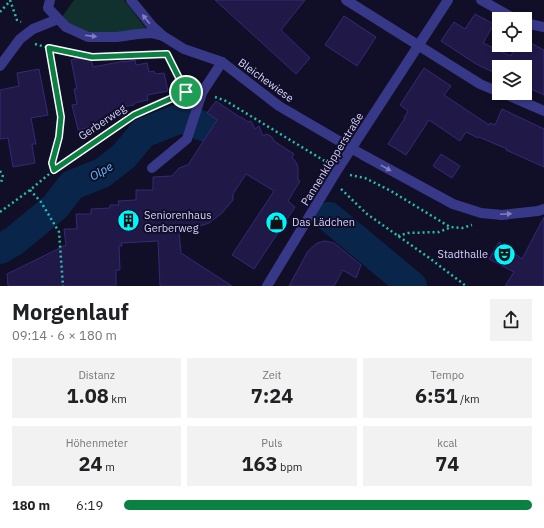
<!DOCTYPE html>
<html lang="de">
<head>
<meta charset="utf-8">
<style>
  :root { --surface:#fff; --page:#f2f2f2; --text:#202124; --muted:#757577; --accent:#0b8043 }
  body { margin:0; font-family:"IBM Plex Sans",sans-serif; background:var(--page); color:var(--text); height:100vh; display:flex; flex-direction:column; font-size:15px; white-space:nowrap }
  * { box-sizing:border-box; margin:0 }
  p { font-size:13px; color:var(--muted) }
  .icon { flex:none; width:22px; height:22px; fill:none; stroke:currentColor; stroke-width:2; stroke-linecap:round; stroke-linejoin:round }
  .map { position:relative; height:286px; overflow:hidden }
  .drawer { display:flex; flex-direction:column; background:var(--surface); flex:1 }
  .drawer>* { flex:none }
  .controls { position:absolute; left:492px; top:12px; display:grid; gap:8px }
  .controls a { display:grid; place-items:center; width:40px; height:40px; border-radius:0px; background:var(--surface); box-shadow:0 2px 6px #0003; font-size:20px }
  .pin { position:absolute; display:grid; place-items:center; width:34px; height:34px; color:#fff; margin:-17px; border:2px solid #fff; border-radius:50%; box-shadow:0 1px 4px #0007 }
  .round { display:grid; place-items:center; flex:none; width:42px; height:42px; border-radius:0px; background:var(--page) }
  .headline { display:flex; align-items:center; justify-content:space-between; height:68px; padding:0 12px }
  h1 { font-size:22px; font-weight:800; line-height:30px }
  .metrics { display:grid; grid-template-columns:repeat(3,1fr); gap:6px; height:68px; padding:4px 12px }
  .metrics div { display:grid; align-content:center; border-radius:0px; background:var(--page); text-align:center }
  .metrics b { font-size:20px; font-weight:800 }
  .metrics small { font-size:11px; font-weight:400 }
  .metrics p { font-size:11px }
  ul { padding:0 12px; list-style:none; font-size:13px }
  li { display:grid; grid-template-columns:64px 48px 1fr; align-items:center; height:30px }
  li i { height:10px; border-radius:5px; background:var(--accent) }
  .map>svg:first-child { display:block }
  .park { fill:#11312e }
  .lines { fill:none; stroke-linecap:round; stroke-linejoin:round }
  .river { stroke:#09254a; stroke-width:30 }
  .building { fill:#201948; stroke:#342a76 }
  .path { stroke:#29bdab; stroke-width:2.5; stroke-dasharray:2 3; stroke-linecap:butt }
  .minor { stroke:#373988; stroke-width:10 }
  .oneway { fill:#7f7ebe }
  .route-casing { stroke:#fff; stroke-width:8 }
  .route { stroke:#0b8043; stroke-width:5 }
  .labels { text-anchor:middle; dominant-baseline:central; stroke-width:4; stroke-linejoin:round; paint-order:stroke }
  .street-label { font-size:11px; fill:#d6d3ff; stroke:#110e27 }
  .poi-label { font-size:11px; fill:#d6d3ff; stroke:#110e27; text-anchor:start }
  .water-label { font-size:12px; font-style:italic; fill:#61c0ff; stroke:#110e27 }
</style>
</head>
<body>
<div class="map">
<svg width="544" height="286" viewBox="0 0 544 286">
  <rect width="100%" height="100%" fill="#110e27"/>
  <!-- park -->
  <path class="park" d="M74 0H124L144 26 149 30 88 35 66 25 62 17Z"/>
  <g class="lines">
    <!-- river -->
    <g class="river">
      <path d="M329 217 412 286"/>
      <path d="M0 249 14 241 55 207 72 185 102 173 124 156 143 133 181 118 211 129"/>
    </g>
  </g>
  <!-- building -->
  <g class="building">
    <path d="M215 0H305L281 30 310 58 296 74Z"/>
    <path d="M475 14 494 24 483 43 511 56 516 45H525V40L544 50V95L525 86V67H499V75L476 64 441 41 454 22 465 29Z"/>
    <path d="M344 16 376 37 357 66 325 45Z"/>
    <path d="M90 56 93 67 124 61V62L135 60 136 65 147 63 149 72 154 71 155 74 164 73 168 91 147 95 148 100 134 103V105L121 107 123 116 105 120 102 124 78 130 72 105 77 104 74 89H77L71 60Z"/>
    <path d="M424 68 451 86 444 95 489 125 490 123 495 125 502 109 544 129V167L506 150 507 149 479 137 478 138 466 132 460 141 429 120 406 155 388 144 405 118H404L408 111 400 105Z"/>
    <path d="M39 69 48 115 31 118 36 144H32L35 163 13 167 8 138 0 139V90L19 86 17 73Z"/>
    <path d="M216 101 241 118V117L248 122 251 121 255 129 259 126 263 136 267 134 272 137 274 141 294 154 292 157 297 164 298 168V180L300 181 288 201 295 207 254 269 232 255 274 191 246 174 233 194V200L222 213 209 223 203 225 179 232 181 253 232 286H160L158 241 121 243 122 246H119L120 270H116V286H8L7 274 66 245 64 229H77L76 214H91V209L110 208V205H119L118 201 136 200V190H153V177L172 176 179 168 188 165 217 120 207 113Z"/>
    <path d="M441 154 460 166 452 178 433 166Z"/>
    <path d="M544 217V286H505L514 272 489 259 499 242 522 259Z"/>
    <path d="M325 241 334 243 361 265 356 278 343 270 334 286H289L308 251 317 243Z"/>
  </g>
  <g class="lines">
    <!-- path -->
    <g class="path">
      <path d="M10 0 17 20 21 22"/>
      <path d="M0 12 10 1"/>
      <path d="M35 44 49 48 92 57 167 54 186 92"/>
      <path d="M49 48 61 117 59 137 52 163 54 170"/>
      <path d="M215 97 226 101 328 163"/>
      <path d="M0 171 3 175 1 183 0 184"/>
      <path d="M350 175 365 178 391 191 450 227 462 228 472 225"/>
      <path d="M341 189 367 214 428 257 466 286"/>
      <path d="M30 190 41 202 59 232 63 286"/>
      <path d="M0 212 30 190 54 170 134 115 186 92H189"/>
      <path d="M398 236 408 233 439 232 449 228"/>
    </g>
    <!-- minor -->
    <g class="minor">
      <path d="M50 0 48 8 66 27 88 37H117L138 34 151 33 163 36"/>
      <path d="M131 0 152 26 163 36 184 49 222 62 279 106 363 155 453 204 481 213 502 215 538 211 544 209"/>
      <path d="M346 0 480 84 499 92"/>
      <path d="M481 0 515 19"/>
      <path d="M525 23 544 27"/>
      <path d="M0 66 20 39 33 29 58 19"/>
      <path d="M503 93 544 111"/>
      <path d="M152 168 187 139 202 93 205 88 222 62"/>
      <path d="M267 286 338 169 448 0"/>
    </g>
  </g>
  <!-- one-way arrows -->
  <defs><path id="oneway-solid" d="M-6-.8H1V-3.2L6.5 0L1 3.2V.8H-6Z"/></defs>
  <g class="oneway">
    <use href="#oneway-solid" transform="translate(146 19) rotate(-129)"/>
    <use href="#oneway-solid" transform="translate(91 36) rotate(7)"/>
    <use href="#oneway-solid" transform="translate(386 168) rotate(29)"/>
    <use href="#oneway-solid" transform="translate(506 214) rotate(-3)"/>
  </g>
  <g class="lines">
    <defs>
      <path id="route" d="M49 48 92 57 167 54 186 92 134 115 54 170 52 163 59 137 61 117Z"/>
    </defs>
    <!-- route casing -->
    <use href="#route" class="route-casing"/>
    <!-- route -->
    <use href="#route" class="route"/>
  </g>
  <!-- icons -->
  <defs>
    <symbol id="building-disc" viewBox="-11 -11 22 22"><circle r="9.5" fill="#00f5fe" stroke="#110e27"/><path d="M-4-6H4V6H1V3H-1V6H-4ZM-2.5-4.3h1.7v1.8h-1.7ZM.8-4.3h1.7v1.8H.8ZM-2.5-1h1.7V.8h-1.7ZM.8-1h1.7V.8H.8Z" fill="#111"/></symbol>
    <symbol id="shop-disc" viewBox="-11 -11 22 22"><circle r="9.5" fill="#00f5fe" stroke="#110e27"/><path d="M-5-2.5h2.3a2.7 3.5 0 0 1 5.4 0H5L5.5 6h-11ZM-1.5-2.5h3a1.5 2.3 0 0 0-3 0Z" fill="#111"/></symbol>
    <symbol id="theatre-disc" viewBox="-11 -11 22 22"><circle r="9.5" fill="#00f5fe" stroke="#110e27"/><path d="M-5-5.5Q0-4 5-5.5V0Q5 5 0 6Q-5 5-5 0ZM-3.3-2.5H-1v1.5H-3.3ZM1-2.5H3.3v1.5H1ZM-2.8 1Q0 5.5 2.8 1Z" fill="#111"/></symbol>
  </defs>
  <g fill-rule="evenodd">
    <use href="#building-disc" x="116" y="208" width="25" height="25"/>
    <use href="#shop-disc" x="264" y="210" width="25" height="25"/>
    <use href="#theatre-disc" x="492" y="242" width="25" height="25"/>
  </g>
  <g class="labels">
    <!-- street labels -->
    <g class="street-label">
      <text transform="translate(266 80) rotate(36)">Bleichewiese</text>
      <text transform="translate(102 122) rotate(-34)">Gerberweg</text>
      <text transform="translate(332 159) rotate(-58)">Pannenklöpperstraße</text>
    </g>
    <!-- poi labels -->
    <g class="poi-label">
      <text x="144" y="215">Seniorenhaus<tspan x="144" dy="13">Gerberweg</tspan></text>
      <text x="292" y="222">Das Lädchen</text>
      <text x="488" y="254" text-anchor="end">Stadthalle</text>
    </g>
    <!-- water labels -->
    <g class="water-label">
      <text transform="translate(101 171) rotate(-30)">Olpe</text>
    </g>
  </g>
</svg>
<div class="controls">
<a><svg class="icon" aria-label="locate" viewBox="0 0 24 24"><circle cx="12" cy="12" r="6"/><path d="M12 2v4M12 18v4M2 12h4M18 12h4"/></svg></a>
<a><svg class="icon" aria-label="layers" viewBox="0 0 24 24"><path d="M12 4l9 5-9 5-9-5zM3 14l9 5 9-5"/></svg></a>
</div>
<div class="pin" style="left:186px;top:92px;background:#1e9e55"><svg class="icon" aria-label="arrive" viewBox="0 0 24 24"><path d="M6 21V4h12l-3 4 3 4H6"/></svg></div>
</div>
<section class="drawer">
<div class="headline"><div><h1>Morgenlauf</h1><p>09:14 · 6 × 180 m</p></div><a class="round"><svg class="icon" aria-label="share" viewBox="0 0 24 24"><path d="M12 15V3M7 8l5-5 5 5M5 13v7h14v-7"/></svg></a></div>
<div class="metrics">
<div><p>Distanz</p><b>1.08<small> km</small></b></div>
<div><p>Zeit</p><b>7:24</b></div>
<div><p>Tempo</p><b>6:51<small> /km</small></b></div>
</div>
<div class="metrics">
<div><p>Höhenmeter</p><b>24<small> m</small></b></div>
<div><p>Puls</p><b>163<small> bpm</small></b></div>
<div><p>kcal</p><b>74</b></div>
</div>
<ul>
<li><b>180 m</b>6:19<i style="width:100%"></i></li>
</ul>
</section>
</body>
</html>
